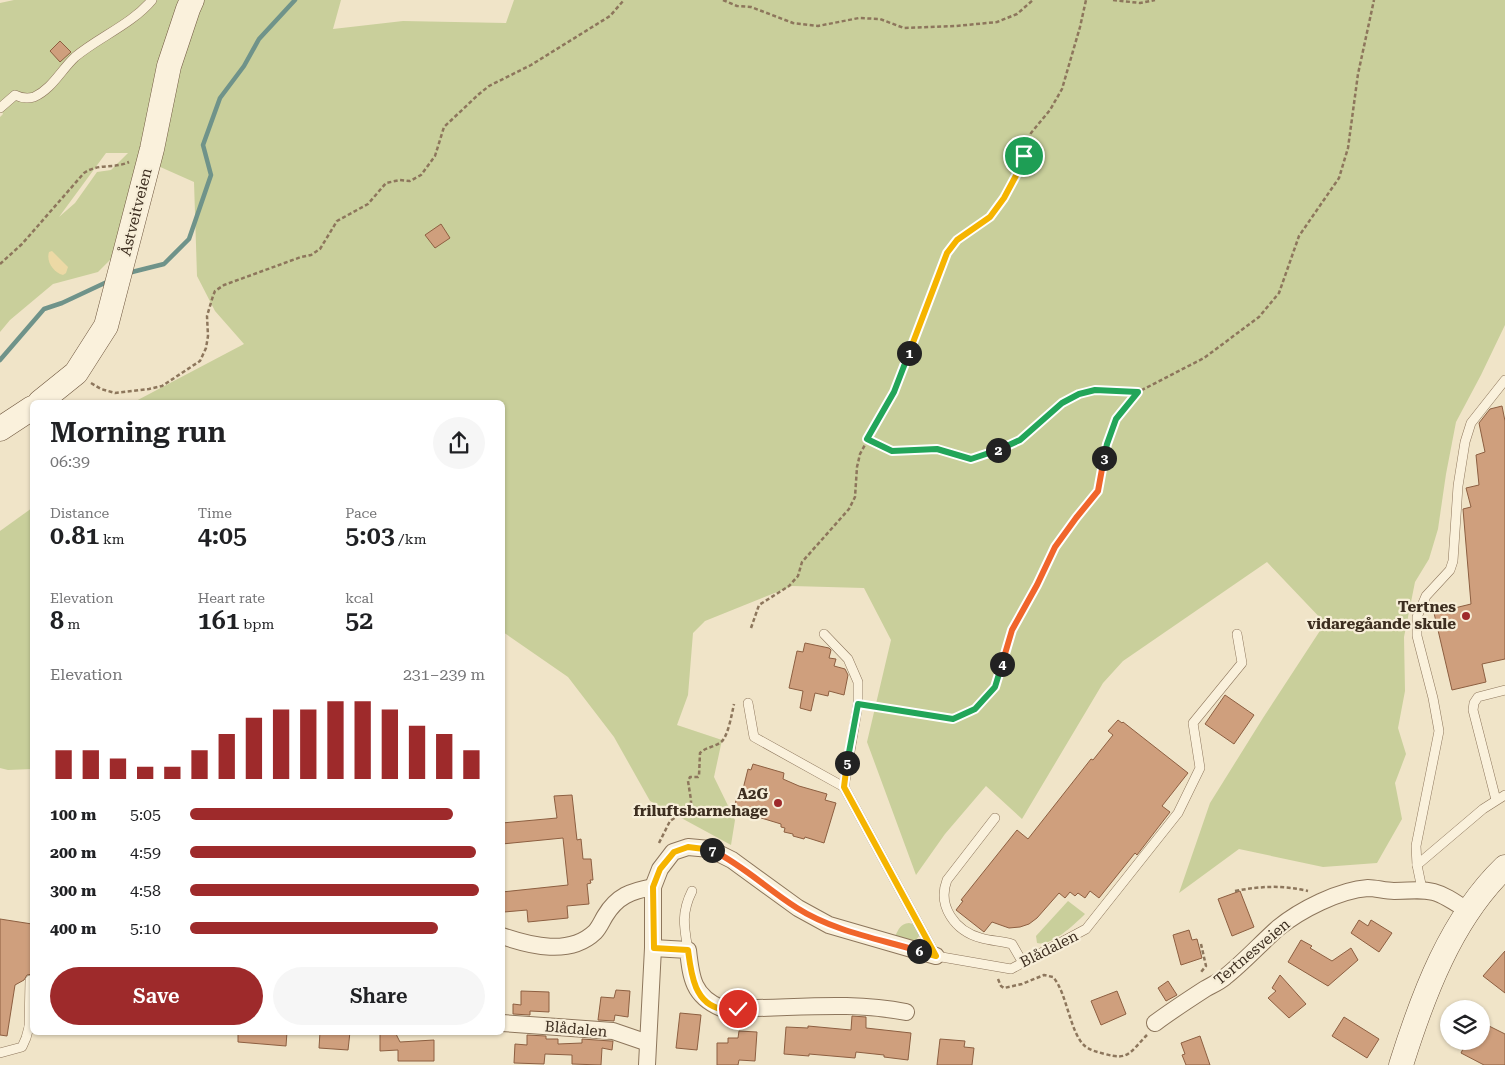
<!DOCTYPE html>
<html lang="en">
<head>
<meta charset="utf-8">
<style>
  :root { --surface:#fff; --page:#f6f6f6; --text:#202124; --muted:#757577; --accent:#9e2a2b }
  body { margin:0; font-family:"Roboto Serif",serif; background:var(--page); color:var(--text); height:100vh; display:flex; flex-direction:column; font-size:19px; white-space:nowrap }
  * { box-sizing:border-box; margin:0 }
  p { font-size:16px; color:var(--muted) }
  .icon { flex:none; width:28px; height:28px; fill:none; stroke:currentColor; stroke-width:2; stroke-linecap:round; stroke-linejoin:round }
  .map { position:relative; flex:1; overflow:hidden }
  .sheet { position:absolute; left:30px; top:400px; width:475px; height:635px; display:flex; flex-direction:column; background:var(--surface); border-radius:8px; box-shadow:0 1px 4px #0004 }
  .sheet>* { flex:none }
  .controls { position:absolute; left:1440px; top:1000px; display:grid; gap:10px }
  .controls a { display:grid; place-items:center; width:50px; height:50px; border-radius:50%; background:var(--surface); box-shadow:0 1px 4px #0004; font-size:25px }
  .pin { position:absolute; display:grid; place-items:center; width:42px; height:42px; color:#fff; margin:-21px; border:2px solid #fff; border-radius:50%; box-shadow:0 1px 5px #0007 }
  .km { position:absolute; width:25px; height:25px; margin:-12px; border-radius:50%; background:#222; color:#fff; font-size:14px; line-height:25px; text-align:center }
  .round { display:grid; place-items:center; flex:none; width:52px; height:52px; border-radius:26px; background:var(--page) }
  .head { display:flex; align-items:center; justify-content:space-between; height:85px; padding:0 20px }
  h1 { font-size:28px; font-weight:600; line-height:38px }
  .metrics { display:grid; grid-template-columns:repeat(3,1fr); gap:8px; height:85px; padding:5px 20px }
  .metrics div { display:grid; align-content:center }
  .metrics b { font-size:25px; font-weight:600 }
  .metrics small { font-size:14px; font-weight:400 }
  .metrics p { font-size:14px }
  .chart { height:140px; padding:10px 20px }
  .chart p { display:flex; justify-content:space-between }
  .chart svg { width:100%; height:90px; margin-top:5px; stroke:var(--accent); stroke-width:6 }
  .action { display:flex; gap:10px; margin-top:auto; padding:10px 20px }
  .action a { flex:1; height:58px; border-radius:30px; background:var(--accent); color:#fff; font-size:20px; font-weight:600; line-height:58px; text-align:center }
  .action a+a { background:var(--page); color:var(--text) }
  ul { padding:0 20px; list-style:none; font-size:16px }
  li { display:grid; grid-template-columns:80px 60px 1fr; align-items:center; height:38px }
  li i { height:12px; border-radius:6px; background:var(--accent) }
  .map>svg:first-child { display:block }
  .green { fill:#c9cf9b; fill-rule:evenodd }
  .sand { fill:#ecd9a5 }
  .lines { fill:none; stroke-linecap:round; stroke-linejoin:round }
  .stream { stroke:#6f938a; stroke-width:4.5 }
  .building { fill:#cf9f7d; stroke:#8d5f41 }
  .lane-casing { stroke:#8d765c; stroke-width:10 }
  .street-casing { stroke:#8d765c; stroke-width:18 }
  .secondary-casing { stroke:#6f573f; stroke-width:25 }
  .path { stroke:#8d765c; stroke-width:2.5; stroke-dasharray:4 2.5; stroke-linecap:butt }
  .lane { stroke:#faf1dc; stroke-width:9 }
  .street { stroke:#faf1dc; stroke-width:16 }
  .secondary { stroke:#faf1dc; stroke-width:24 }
  .split-1-casing { stroke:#fff; stroke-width:10 }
  .split-2-casing { stroke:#fff; stroke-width:10 }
  .split-3-casing { stroke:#fff; stroke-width:10 }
  .split-4-casing { stroke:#fff; stroke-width:10 }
  .split-5-casing { stroke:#fff; stroke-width:10 }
  .split-6-casing { stroke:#fff; stroke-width:10 }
  .split-7-casing { stroke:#fff; stroke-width:10 }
  .split-8-casing { stroke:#fff; stroke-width:10 }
  .split-1 { stroke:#f5b400; stroke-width:6 }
  .split-2 { stroke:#22a559; stroke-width:6 }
  .split-3 { stroke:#22a559; stroke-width:6 }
  .split-4 { stroke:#f0652b; stroke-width:6 }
  .split-5 { stroke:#22a559; stroke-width:6 }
  .split-6 { stroke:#f5b400; stroke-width:6 }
  .split-7 { stroke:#f0652b; stroke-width:6 }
  .split-8 { stroke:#f5b400; stroke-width:6 }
  .poi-dot { fill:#9e2a2b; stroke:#f7eed8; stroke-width:2 }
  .labels { text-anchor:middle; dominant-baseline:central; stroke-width:4.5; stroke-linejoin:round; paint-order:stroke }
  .street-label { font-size:15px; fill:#3d2e20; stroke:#f7eed8 }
  .poi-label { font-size:15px; font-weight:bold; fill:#3d2e20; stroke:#f7eed8; text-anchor:end }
</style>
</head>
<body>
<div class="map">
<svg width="1505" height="1065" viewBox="0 0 1505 1065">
  <rect width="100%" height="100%" fill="#f0e4c8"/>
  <!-- green -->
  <g class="green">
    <path d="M14 0H341L333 29 403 21 506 23 514 0H1505V325L1481 375 1456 422 1446 474 1438 529 1429 559 1415 582 1404 637 1405 691 1398 728 1406 754 1395 783 1402 819 1377 863 1323 867 1239 849 1179 893 1210 803 1263 718 1325 623 1267 562 1123 661 1103 683 1022 819 986 786 945 834 916 875 867 742 891 640 864 588 792 586 705 621 693 633 688 695 677 725 722 740 714 777 735 820 731 845 650 801 614 737 568 677 503 632 502 402H134L244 344 215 311 197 276 194 182 149 162 123 247 98 272 53 284 10 320 0 332V117L3 114 0 107V3ZM106 153H128L111 170 97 172 75 203 59 217Z"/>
    <path d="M32 508V769L8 770 0 768V531Z"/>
    <path d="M1068 901 1085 914C1076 923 1051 947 1037 943L1036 936Z"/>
    <path d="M909 923 917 925 920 935 914 942 895 936C899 929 900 924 909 923Z"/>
  </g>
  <!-- sand -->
  <path class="sand" d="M52 251 68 267 66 273 63 275C53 272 46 261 49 252Z"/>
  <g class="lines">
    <!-- stream -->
    <g class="stream">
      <path d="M128 273 164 264 189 239 211 175 203 145 220 98 244 66 259 39 295 0"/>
      <path d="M0 360 44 309 62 303 109 281"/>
    </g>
  </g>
  <!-- building -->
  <g class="building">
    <path d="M60 41 71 52 60 62 50 51Z"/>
    <path d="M441 224 450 238 435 248 425 235Z"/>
    <path d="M1502 406 1505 421V659L1482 664 1486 682 1452 690 1434 613 1471 604 1463 509 1471 507 1466 488 1479 485 1476 455 1485 452 1479 423 1490 409Z"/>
    <path d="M805 643 829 648 831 650 829 658 836 659 834 666 845 669 848 675 844 695 829 691 828 696 815 693 811 711 800 708 803 691 789 688 797 651 803 652Z"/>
    <path d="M1225 695 1254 715 1234 744 1205 724Z"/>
    <path d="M1118 720 1122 723 1123 722 1188 773 1162 806 1170 812 1137 855 1135 853 1099 898 1090 891 1085 898 1078 893 1075 896 1070 892 1065 898 1059 893 1037 918 1029 924 1020 927 1009 928 992 922 984 932 956 910 963 901 961 900 1017 830 1028 839 1091 759 1093 760 1113 735 1108 731Z"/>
    <path d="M753 764 784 773 783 779 799 786 827 794 825 800 836 803 824 843 805 837 804 839 793 836V834L784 832 785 828 781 827V824L758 817V816L734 807 740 788 743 789 748 769 751 770Z"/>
    <path d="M572 795 577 840 581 839 583 859H591L593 880H590L591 883 587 884 589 904 567 906 568 918 528 922 527 910 504 912 502 892 568 885 563 838 502 844V823L557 818 554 796Z"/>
    <path d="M1240 891 1254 927 1232 936 1218 899Z"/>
    <path d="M0 919 32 924V974L27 975 24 980 15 985 7 1036 0 1035Z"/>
    <path d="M1359 920 1368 926 1371 920 1392 933 1379 952 1351 933Z"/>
    <path d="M1189 930 1192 940 1197 939 1202 958 1181 965 1173 935Z"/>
    <path d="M1301 940 1312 946 1310 948 1332 961 1351 948 1358 960 1328 986 1288 962Z"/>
    <path d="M1505 951V993L1483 976Z"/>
    <path d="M1280 975 1306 1004 1289 1018 1268 998 1276 991 1272 988Z"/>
    <path d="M1168 981 1177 995 1166 1001 1158 988Z"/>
    <path d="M616 990 630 991 628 1017 615 1015 614 1021 598 1020 601 997 614 998Z"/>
    <path d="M521 991 549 992V1012L530 1011V1015L513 1014V1004L521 1005Z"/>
    <path d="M1117 991 1126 1014 1101 1025 1091 1001Z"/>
    <path d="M680 1013 701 1015 697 1050 676 1048Z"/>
    <path d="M852 1016 866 1017V1028L911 1033 908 1060 884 1057V1055L856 1052 855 1058 809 1054V1056L784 1054 786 1027 808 1028V1026L851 1030Z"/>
    <path d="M1344 1017 1379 1039 1367 1058 1332 1036Z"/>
    <path d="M1481 1022 1505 1034V1065H1484L1461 1053 1467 1041H1481Z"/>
    <path d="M739 1031 757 1032 755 1061 739 1060 738 1065H717V1043H728V1038H738Z"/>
    <path d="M238 1032H287L286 1046 238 1042Z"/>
    <path d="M320 1032H350L348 1050 319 1048Z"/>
    <path d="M380 1032H395L400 1042 434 1040V1061H398V1050L380 1051Z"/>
    <path d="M527 1035 546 1036V1039H558V1044L582 1043V1039L611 1041H613L612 1050 602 1048 601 1065 572 1064V1055L545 1054 544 1064 514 1063 515 1044 527 1045Z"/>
    <path d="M1200 1036 1210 1065H1186L1182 1055 1185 1054 1181 1043Z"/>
    <path d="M940 1039 965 1041 964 1047 974 1048 972 1065H937Z"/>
  </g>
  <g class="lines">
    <defs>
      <g id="lane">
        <path d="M0 108 15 95C21 98 27 99 34 97 52 89 61 70 75 57 99 37 132 24 152 0"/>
        <path d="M824 634 848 659 858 682V704L844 787"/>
        <path d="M748 703 754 737 844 787 936 956 1011 969 1086 929 1178 813 1200 768 1193 723 1242 663 1237 634"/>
        <path d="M1496 800 1473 710 1474 703 1478 697 1505 690"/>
        <path d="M995 818 947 880C937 906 955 931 981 938 991 941 1002 941 1012 944L1023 963"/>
        <path d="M1417 865 1483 809 1505 795"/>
        <path d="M1422 889 1417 865 1416 846 1439 731 1433 698 1417 636V617L1426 596 1450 570 1453 561 1458 486 1465 442 1471 423 1505 380"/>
        <path d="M688 950C684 927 681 913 692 891"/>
        <path d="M29 1027 30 980"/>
        <path d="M0 1053 22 1047 26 1038 29 1027H32"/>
      </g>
      <g id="street">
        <path d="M502 936C531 946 570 956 595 932 599 928 602 921 605 916 617 896 631 891 653 887"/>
        <path d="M653 948 688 950C691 978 693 996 721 1008 783 1010 845 1000 906 1012"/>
        <path d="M502 1023 613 1031 648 1043"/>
        <path d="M1155 1023C1171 1011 1188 1000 1205 989 1212 985 1219 982 1225 977 1244 962 1260 944 1278 928 1300 910 1339 890 1368 888 1376 888 1385 891 1394 891 1433 889 1436 889 1468 911"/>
        <path d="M647 1065 653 948V887L660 869 673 852 688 847 710 849 732 860 798 908 829 925 936 956"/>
      </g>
      <g id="secondary">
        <path d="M40 402 76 373 106 326 152 149 169 66 188 9 192 0"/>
        <path d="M0 429 32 408"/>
        <path d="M1401 1065C1423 995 1451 919 1505 867"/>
      </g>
    </defs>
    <!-- lane casing -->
    <use href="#lane" class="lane-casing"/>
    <!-- street casing -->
    <use href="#street" class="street-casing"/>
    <!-- secondary casing -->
    <use href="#secondary" class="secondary-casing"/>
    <!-- path -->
    <g class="path">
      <path d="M723 0 737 6 751 7 793 23 818 26 859 18 880 19 904 28 956 26 997 22 1017 14 1033 0"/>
      <path d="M1113 0 1140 3 1155 0"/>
      <path d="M0 264 22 244 84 173C98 163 114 169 129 162"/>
      <path d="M91 383 101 389 115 393 149 389 162 386 200 361 206 348 208 336 207 316 213 296 215 291 224 285 301 257 311 255 320 249 337 221 368 204 386 183 400 180 410 181 421 175 435 156 444 127 479 94 489 86 531 65 610 16 624 0"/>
      <path d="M867 439 893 451 937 449 971 459 991 453 1020 440 1062 403 1079 394 1095 390 1138 392"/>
      <path d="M751 628 759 605 789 586 798 576 802 562 849 509 855 497 857 467 860 454 894 392 947 253 957 240 990 217 1004 198 1019 170 1026 143 1031 133 1050 110 1062 89 1080 27 1086 0"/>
      <path d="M870 706 953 719 975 709 995 687 1012 630 1037 585 1055 547 1076 518 1098 491 1107 444 1116 419 1138 392 1204 358 1259 317 1279 293 1299 236 1339 178 1348 148 1358 74 1374 0"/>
      <path d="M659 843 670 821 691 806V800L688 781 690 777H698L699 776 700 753C706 747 715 747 721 742 728 737 732 713 734 704"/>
      <path d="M1235 891C1262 886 1282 885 1308 891"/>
      <path d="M1201 944 1206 966 1201 972"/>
      <path d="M998 979 1001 986 1004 988 1022 984 1044 975 1053 977C1067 992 1070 1035 1086 1047 1092 1051 1098 1052 1105 1054 1129 1061 1130 1052 1147 1035"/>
    </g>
    <!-- lane -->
    <use href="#lane" class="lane"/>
    <!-- street -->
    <use href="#street" class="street"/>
    <!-- secondary -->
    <use href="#secondary" class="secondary"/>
  </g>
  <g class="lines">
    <defs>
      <path id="split-1" d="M909 353 947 253 957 240 990 217 1004 198 1019 170 1024 156"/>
      <path id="split-2" d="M909 353 894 392 867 439 892 451 937 449 971 459 998 450"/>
      <path id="split-3" d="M998 450 1020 440 1062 403 1079 394 1095 390 1138 392 1116 419 1107 444 1104 458"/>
      <path id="split-4" d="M1002 664 1012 630 1037 585 1055 547 1076 518 1098 491 1104 458"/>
      <path id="split-5" d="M847 763 858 704 953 719 975 709 995 687 1002 664"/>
      <path id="split-6" d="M847 763 844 787 936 956 919 951"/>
      <path id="split-7" d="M712 850C744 866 767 889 797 908 833 931 879 939 919 951"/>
      <path id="split-8" d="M712 850 688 847 674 852 660 869 653 887 654 948 688 950C691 973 694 1004 722 1009 727 1009 733 1009 738 1009"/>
    </defs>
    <!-- split-1 casing -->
    <use href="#split-1" class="split-1-casing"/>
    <!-- split-2 casing -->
    <use href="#split-2" class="split-2-casing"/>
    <!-- split-3 casing -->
    <use href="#split-3" class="split-3-casing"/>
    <!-- split-4 casing -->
    <use href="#split-4" class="split-4-casing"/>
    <!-- split-5 casing -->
    <use href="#split-5" class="split-5-casing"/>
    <!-- split-6 casing -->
    <use href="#split-6" class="split-6-casing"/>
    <!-- split-7 casing -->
    <use href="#split-7" class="split-7-casing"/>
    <!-- split-8 casing -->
    <use href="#split-8" class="split-8-casing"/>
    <!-- split-1 -->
    <use href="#split-1" class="split-1"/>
    <!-- split-2 -->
    <use href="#split-2" class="split-2"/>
    <!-- split-3 -->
    <use href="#split-3" class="split-3"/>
    <!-- split-4 -->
    <use href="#split-4" class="split-4"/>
    <!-- split-5 -->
    <use href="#split-5" class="split-5"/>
    <!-- split-6 -->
    <use href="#split-6" class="split-6"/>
    <!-- split-7 -->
    <use href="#split-7" class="split-7"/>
    <!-- split-8 -->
    <use href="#split-8" class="split-8"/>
  </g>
  <!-- markers -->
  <g class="poi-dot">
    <circle cx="1466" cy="616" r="5"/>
    <circle cx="778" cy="803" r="5"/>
  </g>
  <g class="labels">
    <!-- street labels -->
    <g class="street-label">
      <text transform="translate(136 212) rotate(-76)">Åstveitveien</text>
      <text transform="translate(1049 949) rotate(-27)">Blådalen</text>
      <text transform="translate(1252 952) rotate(-40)">Tertnesveien</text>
      <text transform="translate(576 1029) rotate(5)">Blådalen</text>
    </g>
    <!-- poi labels -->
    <g class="poi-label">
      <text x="1456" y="607">Tertnes<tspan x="1456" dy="17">vidaregåande skule</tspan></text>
      <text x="768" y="794">A2G<tspan x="768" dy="17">friluftsbarnehage</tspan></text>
    </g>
  </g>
</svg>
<div class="controls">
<a><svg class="icon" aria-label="layers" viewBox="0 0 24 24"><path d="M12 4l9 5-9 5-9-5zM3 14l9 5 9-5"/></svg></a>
</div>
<div class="pin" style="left:1024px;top:156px;background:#1e9e55"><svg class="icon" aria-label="arrive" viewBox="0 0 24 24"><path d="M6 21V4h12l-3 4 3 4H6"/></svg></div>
<div class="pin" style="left:738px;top:1009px;background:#d93025"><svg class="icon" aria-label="check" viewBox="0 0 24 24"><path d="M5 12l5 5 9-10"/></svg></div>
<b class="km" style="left:909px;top:353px">1</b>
<b class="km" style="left:998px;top:450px">2</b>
<b class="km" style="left:1104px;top:458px">3</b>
<b class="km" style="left:1002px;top:664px">4</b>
<b class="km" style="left:847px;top:763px">5</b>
<b class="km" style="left:919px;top:951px">6</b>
<b class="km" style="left:712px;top:850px">7</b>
<section class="sheet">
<div class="head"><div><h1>Morning run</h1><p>06:39</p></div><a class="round"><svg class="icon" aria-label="share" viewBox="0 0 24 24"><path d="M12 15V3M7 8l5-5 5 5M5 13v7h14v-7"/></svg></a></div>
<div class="metrics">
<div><p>Distance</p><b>0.81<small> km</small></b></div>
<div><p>Time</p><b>4:05</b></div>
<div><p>Pace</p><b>5:03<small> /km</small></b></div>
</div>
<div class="metrics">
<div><p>Elevation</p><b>8<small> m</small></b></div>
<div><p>Heart rate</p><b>161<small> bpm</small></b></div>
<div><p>kcal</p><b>52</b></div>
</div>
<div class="chart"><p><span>Elevation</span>231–239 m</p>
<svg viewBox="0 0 160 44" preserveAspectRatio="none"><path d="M5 44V30M15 44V30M25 44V34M35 44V38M45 44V38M55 44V30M65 44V22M75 44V14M85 44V10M95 44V10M105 44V6M115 44V6M125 44V10M135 44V18M145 44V22M155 44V30"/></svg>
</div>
<ul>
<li><b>100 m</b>5:05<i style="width:89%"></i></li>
<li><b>200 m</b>4:59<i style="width:97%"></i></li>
<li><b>300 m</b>4:58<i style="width:98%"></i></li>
<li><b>400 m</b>5:10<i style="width:84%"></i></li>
</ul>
<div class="action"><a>Save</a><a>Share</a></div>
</section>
</div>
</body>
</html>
